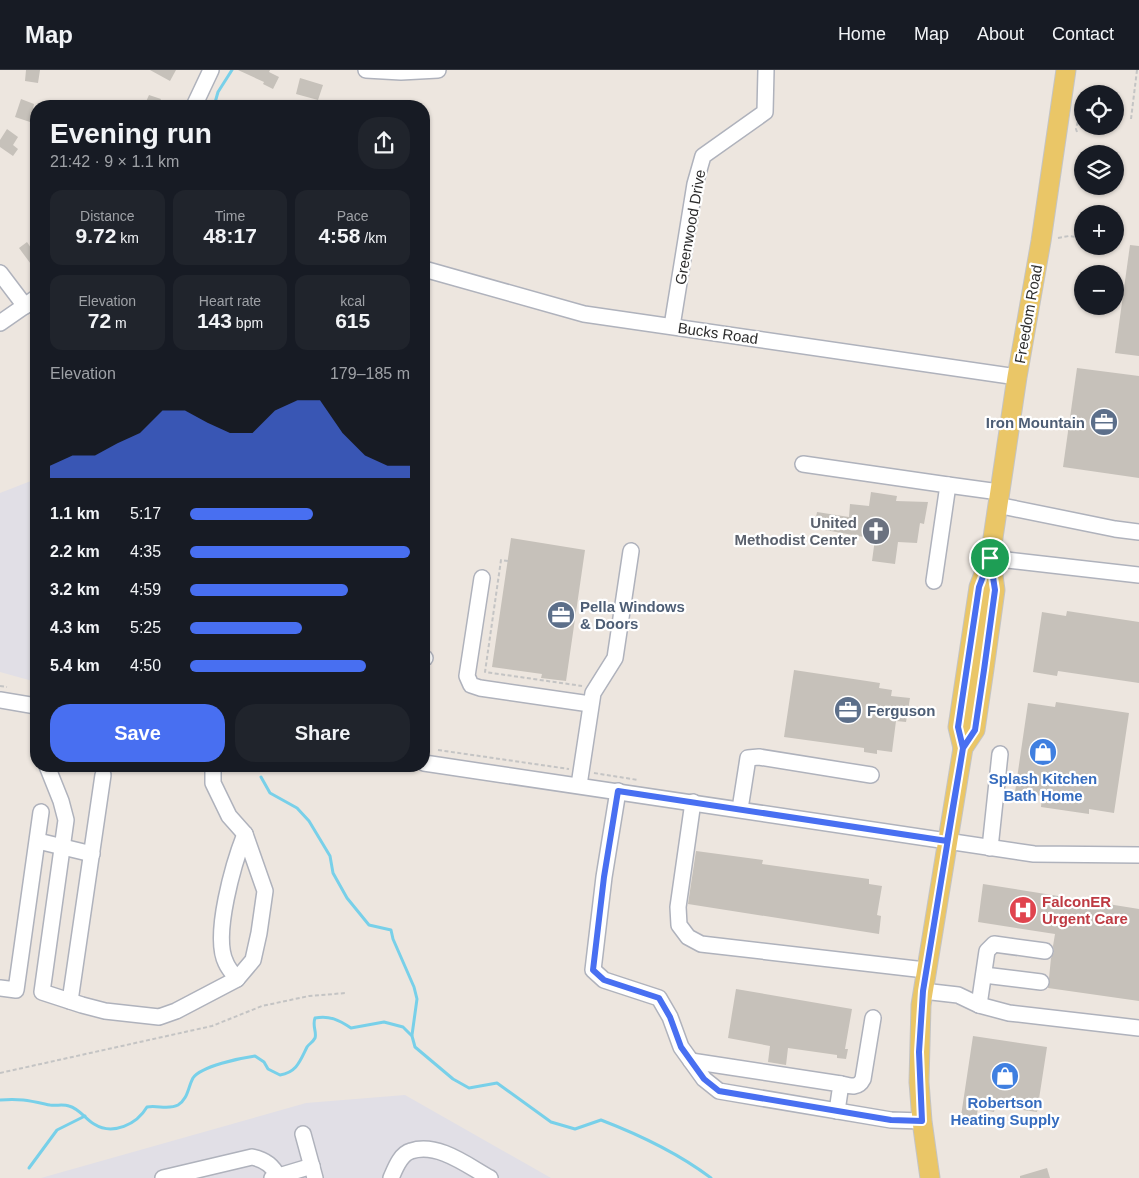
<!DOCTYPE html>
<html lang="en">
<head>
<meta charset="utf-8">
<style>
  :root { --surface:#171b24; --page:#20242c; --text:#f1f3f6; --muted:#9ea1a6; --line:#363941; --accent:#486ff1 }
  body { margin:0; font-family:Arial,sans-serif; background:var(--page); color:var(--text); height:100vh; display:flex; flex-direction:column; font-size:19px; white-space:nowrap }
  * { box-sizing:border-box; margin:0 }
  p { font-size:16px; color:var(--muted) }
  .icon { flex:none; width:28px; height:28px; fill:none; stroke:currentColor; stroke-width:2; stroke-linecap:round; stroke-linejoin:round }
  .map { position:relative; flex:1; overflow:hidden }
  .details { position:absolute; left:30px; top:30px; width:400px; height:672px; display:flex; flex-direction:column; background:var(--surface); border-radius:20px; box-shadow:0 1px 4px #0004 }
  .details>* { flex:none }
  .fabs { position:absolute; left:1074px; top:15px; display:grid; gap:10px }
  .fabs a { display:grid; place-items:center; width:50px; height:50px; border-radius:50%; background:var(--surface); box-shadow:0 1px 4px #0004; font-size:25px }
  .pin { position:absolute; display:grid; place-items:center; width:42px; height:42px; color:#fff; margin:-21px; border:2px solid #fff; border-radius:50%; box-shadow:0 1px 5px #0007 }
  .round { display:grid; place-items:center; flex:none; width:52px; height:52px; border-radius:20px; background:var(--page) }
  .headline { display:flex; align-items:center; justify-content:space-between; height:85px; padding:0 20px }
  h1 { font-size:28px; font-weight:600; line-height:38px }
  .stats { display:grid; grid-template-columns:repeat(3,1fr); gap:8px; height:85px; padding:5px 20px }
  .stats div { display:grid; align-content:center; border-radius:12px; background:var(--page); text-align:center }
  .stats b { font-size:21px; font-weight:600 }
  .stats small { font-size:14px; font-weight:400 }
  .stats p { font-size:14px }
  .chart { height:140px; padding:10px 20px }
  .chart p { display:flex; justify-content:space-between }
  .chart svg { width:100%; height:90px; margin-top:5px; fill:var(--accent); opacity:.7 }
  .cta { display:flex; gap:10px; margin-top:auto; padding:10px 20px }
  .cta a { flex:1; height:58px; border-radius:20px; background:var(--accent); color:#fff; font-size:20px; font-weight:600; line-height:58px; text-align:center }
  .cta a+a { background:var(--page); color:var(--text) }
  ul { padding:0 20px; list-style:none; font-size:16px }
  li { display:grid; grid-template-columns:80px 60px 1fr; align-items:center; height:38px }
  li i { height:12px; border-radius:6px; background:var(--accent) }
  header { display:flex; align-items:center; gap:30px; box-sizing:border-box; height:70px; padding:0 25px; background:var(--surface); border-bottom:1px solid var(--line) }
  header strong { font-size:24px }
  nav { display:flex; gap:28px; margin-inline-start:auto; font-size:18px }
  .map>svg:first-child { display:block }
  .industrial { fill:#e1dfe6 }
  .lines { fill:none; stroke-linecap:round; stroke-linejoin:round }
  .stream { stroke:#78d0e9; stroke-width:3 }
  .building { fill:#c6c1ba }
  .minor-casing { stroke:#afb2bc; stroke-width:18 }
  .major-casing { stroke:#c4c4c4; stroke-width:21 }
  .path { stroke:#c4c4c4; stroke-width:2; stroke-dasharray:4 2.5; stroke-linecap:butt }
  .minor { stroke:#fff; stroke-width:15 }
  .major { stroke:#eac667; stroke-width:19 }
  .route-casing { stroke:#fff; stroke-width:10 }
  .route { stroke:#486ff1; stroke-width:6 }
  .labels { text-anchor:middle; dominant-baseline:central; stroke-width:4.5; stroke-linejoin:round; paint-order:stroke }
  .street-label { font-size:15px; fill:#2c2c2c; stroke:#fff }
  .service-label { font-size:15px; font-weight:bold; fill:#4e5e75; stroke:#fff; text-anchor:start }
  .worship-label { font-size:15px; font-weight:bold; fill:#5b616d; stroke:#fff; text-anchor:end }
  .shop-label { font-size:15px; font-weight:bold; fill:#366cbe; stroke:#fff }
  .health-label { font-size:15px; font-weight:bold; fill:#be3a42; stroke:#fff; text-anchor:start }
</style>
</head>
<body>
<header>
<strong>Map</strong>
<nav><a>Home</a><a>Map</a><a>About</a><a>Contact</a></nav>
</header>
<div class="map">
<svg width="1139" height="1108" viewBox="0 0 1139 1108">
  <rect width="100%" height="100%" fill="#ede6df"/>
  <!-- industrial -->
  <g class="industrial">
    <path d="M36 409V612L0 602V423Z"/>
    <path d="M405 1025 551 1108H41L306 1033Z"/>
  </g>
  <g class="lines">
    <!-- stream -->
    <g class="stream">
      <path d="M214 36 218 22 232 0"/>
      <path d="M261 707 270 723 297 738 309 751 330 786 333 803 347 828 369 855 391 860 393 869 414 917 417 929 412 965"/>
      <path d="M0 1030C20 1028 31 1031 50 1035 56 1036 63 1034 69 1036 80 1039 85 1049 94 1054 113 1066 137 1054 147 1037 157 1035 169 1040 178 1035 188 1029 188 1017 193 1008 201 996 241 988 255 986L264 992 268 999 280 1005C297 1002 300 991 307 977 309 974 313 972 315 968 317 962 312 956 315 948 329 945 339 950 351 958L384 952 403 957 412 966 415 977 453 1009 469 1018 497 1013 551 1052 575 1059 601 1050C640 1065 678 1083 711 1108"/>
      <path d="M29 1098 57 1060 85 1046"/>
    </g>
  </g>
  <!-- building -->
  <g class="building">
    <path d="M26 0H40L38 13 25 11Z"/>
    <path d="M150 0H176L170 11Z"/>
    <path d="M238 0H270L269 2 279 7 273 19 263 14 264 12Z"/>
    <path d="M300 8 323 15 318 30 296 24Z"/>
    <path d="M149 25 161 29 158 36H144Z"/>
    <path d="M21 29 34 34 33 39 36 40V54L15 47Z"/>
    <path d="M7 59 18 67 13 75 18 79 13 86 0 77V70Z"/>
    <path d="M27 172 31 178 36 174V201L19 178Z"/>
    <path d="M1130 175 1139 176V286L1115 283Z"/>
    <path d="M1077 298 1139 306V408L1063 397Z"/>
    <path d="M871 422 897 426 896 431 928 432 924 454 920 453 917 473 898 472 895 494 872 491 875 469 814 458 817 442 849 447 850 434 869 436Z"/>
    <path d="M511 468 585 480 566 611 541 608 542 604 492 597Z"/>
    <path d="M1067 541 1139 552V613L1058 601 1057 606 1033 602 1042 542 1066 546Z"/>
    <path d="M794 600 880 613 879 618 892 620 891 626 910 628 906 652 896 651 892 682 877 680V684L864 682V678L784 667Z"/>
    <path d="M1056 632 1129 643 1114 743 1089 739V744L1041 737 1042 726 1015 722 1028 633 1055 637Z"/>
    <path d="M696 781 763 790 762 794 869 809V814L882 816 877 845 881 846 879 864 688 834Z"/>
    <path d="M983 814 1139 839V931L1048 918 1051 888 1054 882 1053 876 1055 864 978 852Z"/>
    <path d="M736 919 852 939 845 979H848L846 989 837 988V985L788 978 786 995 768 992 770 976 728 968Z"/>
    <path d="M973 966 1047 977 1037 1042 995 1036 994 1042 978 1039 976 1048 961 1046Z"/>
    <path d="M1047 1098 1050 1108H1020V1106Z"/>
  </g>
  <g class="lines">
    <defs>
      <g id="minor">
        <path d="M366 0 401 2 438 0"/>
        <path d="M194 36 211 0"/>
        <path d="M424 199 584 244 1017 307"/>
        <path d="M0 203 25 236"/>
        <path d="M0 253 36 228"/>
        <path d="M672 256 695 114 703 86 765 42 766 0"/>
        <path d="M803 394 948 415 934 511"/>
        <path d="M948 415 999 422"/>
        <path d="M997 435 1115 459 1139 462"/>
        <path d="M990 488 1139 505"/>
        <path d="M482 508 467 606 471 615 480 618 590 634"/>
        <path d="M424 588H425"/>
        <path d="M0 630 36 636"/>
        <path d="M424 693 1034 784 1139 785"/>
        <path d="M47 696 61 731 66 750 42 922 82 935 105 941 159 947 176 941 237 909 253 890 259 863 265 821 245 764 229 746 213 713V696"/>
        <path d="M579 715 593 623 615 588 631 481"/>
        <path d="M618 721 604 807 593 900 604 910 659 928 670 947 681 977 704 1009 719 1021 891 1050 922 1051"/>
        <path d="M693 732 678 837 679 855 688 867 701 874 925 900"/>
        <path d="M740 739 748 688 759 687 871 705"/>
        <path d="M38 771 92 784"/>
        <path d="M990 778 1000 684"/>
        <path d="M984 905 1041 912"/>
        <path d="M237 909C233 904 228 898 226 893 212 866 234 792 245 764"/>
        <path d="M0 918 16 920 41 742"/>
        <path d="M923 921 958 925 979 935 1009 943 1139 958"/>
        <path d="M70 931 103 705"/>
        <path d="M979 935 987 881 994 874 1045 881"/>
        <path d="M691 991 841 1014 837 1041"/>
        <path d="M841 1014C850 1016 858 1019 863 1009L873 948"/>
        <path d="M303 1064 315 1108"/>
        <path d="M163 1108 252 1087C266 1090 273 1096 279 1108"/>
        <path d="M272 1108 312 1096"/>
        <path d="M391 1108C395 1099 400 1084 411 1081 438 1072 468 1096 490 1108"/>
      </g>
      <g id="major">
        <path d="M963 678 958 657 979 517 990 488 1017 307 1041 171 1066 0"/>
        <path d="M930 1108 922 1051 919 1012 921 935 963 678 975 660 984 599 995 520 991 491"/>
      </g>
    </defs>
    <!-- minor casing -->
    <use href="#minor" class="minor-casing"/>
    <!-- major casing -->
    <use href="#major" class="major-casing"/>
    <!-- path -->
    <g class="path">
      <path d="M1131 49 1137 0"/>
      <path d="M1077 62 1076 59 1079 46"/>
      <path d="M1058 168 1069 166 1082 168"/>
      <path d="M1115 174H1118"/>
      <path d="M508 491 501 490 485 602 582 616"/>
      <path d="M0 616 7 617"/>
      <path d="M438 680 569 699"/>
      <path d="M594 703 638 710"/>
      <path d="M0 1003 212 956 262 936 309 926 346 923"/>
    </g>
    <!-- minor -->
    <use href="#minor" class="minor"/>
    <!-- major -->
    <use href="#major" class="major"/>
  </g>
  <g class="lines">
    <defs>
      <path id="route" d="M990 488 979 517 958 657 963 678 923 921 919 982 922 1051 891 1050 719 1021 704 1009 681 977 670 947 659 928 604 910 593 900 604 807 618 721 947 771 963 678 975 660 984 600 995 520 990 488"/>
    </defs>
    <!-- route casing -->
    <use href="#route" class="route-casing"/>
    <!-- route -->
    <use href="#route" class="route"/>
  </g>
  <!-- icons -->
  <defs>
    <symbol id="office-disc" viewBox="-11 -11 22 22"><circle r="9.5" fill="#5c6f8a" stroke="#fff"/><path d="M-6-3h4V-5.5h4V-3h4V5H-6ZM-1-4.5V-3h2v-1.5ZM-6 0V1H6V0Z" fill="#fff"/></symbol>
    <symbol id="church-disc" viewBox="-11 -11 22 22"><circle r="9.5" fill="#6b7280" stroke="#fff"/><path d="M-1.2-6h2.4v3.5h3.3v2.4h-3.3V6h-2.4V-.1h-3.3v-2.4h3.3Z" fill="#fff"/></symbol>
    <symbol id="shop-disc" viewBox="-11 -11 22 22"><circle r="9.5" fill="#3f7fe0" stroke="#fff"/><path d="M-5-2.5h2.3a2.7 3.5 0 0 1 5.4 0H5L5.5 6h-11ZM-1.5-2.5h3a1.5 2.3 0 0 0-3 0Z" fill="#fff"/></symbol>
    <symbol id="hospital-disc" viewBox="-11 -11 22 22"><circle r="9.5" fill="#e0444e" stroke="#fff"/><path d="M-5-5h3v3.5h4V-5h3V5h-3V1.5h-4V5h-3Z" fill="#fff"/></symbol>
  </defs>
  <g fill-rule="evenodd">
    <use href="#office-disc" x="1088" y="336" width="32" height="32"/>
    <use href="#church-disc" x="860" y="445" width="32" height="32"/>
    <use href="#office-disc" x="545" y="529" width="32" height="32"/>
    <use href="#office-disc" x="832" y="624" width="32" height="32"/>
    <use href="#shop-disc" x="1027" y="666" width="32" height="32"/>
    <use href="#hospital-disc" x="1007" y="824" width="32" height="32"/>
    <use href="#shop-disc" x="989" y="990" width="32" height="32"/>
  </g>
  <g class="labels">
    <!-- street labels -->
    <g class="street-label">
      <text transform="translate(690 157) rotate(-80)">Greenwood Drive</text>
      <text transform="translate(1028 244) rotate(-80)">Freedom Road</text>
      <text transform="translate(718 263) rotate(8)">Bucks Road</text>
    </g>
    <!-- service labels -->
    <g class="service-label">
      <text x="1085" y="352" text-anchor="end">Iron Mountain</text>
      <text x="580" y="536">Pella Windows<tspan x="580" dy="17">&amp; Doors</tspan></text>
      <text x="867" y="640">Ferguson</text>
    </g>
    <!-- worship labels -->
    <g class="worship-label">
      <text x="857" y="452">United<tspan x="857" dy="17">Methodist Center</tspan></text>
    </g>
    <!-- shop labels -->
    <g class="shop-label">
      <text x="1043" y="708">Splash Kitchen<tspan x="1043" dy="17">Bath Home</tspan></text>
      <text x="1005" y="1032">Robertson<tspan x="1005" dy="17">Heating Supply</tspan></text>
    </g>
    <!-- health labels -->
    <g class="health-label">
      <text x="1042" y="831">FalconER<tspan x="1042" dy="17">Urgent Care</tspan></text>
    </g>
  </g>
</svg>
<div class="fabs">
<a><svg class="icon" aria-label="locate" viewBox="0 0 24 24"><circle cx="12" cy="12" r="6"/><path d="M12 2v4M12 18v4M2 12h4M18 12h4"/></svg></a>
<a><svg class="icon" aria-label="layers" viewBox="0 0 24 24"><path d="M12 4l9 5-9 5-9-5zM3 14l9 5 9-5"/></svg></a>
<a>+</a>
<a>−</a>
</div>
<div class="pin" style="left:990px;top:488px;background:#1e9e55"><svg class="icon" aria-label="arrive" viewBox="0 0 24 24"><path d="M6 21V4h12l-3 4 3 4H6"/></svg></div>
<section class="details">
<div class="headline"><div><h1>Evening run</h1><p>21:42 · 9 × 1.1 km</p></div><a class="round"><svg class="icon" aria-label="share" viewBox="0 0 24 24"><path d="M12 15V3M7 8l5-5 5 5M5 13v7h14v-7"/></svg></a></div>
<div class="stats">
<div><p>Distance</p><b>9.72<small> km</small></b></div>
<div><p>Time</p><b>48:17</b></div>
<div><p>Pace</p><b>4:58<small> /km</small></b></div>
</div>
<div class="stats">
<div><p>Elevation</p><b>72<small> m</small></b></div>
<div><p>Heart rate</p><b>143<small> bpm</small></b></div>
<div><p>kcal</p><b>615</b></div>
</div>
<div class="chart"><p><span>Elevation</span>179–185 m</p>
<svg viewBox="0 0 160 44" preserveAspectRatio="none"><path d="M0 44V38L10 33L20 33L30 27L40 22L50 11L60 11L70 17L80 22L90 22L100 11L110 6L120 6L130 22L140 33L150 38L160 38V44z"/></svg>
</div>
<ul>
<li><b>1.1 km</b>5:17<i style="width:56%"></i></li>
<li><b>2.2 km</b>4:35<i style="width:100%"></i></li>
<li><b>3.2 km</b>4:59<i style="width:72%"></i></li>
<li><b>4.3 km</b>5:25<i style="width:51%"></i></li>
<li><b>5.4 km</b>4:50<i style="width:80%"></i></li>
</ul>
<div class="cta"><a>Save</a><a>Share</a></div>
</section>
</div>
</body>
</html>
